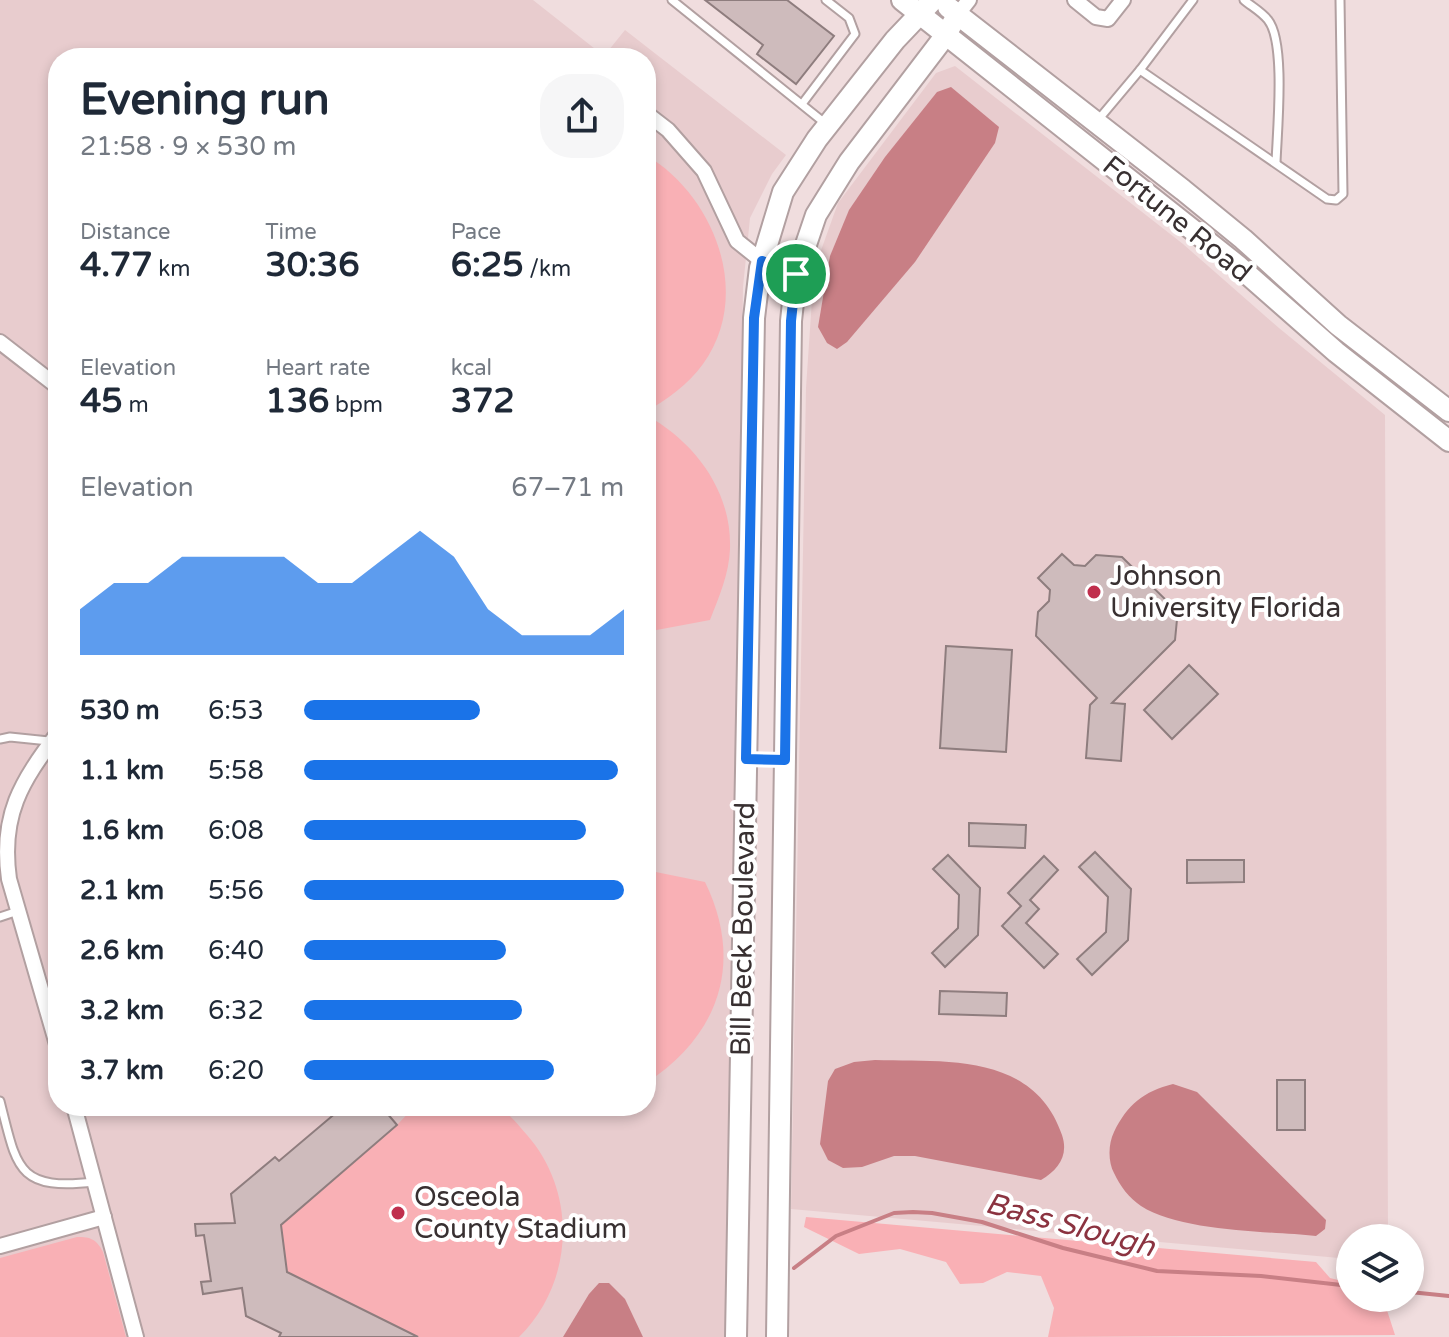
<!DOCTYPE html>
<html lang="en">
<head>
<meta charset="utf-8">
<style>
  :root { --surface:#fff; --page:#f6f6f7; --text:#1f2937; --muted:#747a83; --accent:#1a73e8 }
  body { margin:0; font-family:"Varela Round",sans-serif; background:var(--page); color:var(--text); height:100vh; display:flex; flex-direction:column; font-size:30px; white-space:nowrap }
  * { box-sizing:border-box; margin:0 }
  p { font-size:26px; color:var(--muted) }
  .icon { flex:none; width:44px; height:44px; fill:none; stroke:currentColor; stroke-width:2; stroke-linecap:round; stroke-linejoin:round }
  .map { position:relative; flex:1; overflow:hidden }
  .details { position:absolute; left:48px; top:48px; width:608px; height:1068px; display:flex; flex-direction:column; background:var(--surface); border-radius:32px; box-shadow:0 4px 12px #0003 }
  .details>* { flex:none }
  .fabs { position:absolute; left:1336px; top:1224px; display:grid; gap:16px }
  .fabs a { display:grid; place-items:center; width:88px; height:88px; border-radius:50%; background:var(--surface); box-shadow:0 4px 12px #0003; font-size:40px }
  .pin { position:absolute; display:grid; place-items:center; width:68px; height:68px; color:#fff; margin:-34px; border:4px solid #fff; border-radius:50%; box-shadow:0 2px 8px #0007 }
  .round { display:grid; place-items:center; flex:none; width:84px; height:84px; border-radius:32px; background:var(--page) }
  .overview { display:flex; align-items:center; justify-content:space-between; height:136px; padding:0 32px }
  h1 { font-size:44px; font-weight:700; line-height:60px }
  .figures { display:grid; grid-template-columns:repeat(3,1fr); gap:12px; height:136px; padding:8px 32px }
  .figures div { display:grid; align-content:center }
  .figures b { font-size:34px; font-weight:700 }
  .figures small { font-size:22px; font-weight:400 }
  .figures p { font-size:22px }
  .chart { height:224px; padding:16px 32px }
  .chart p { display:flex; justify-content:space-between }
  .chart svg { width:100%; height:144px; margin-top:8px; fill:var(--accent); opacity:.7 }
  ul { padding:0 32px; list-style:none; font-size:26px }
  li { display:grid; grid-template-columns:128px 96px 1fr; align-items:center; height:60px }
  li i { height:20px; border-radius:10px; background:var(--accent) }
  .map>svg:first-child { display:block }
  .built { fill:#e8ccce; fill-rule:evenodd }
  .green { fill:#f9b0b5 }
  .water { fill:#c87f85 }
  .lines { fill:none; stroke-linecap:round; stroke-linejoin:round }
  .stream { stroke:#c87f85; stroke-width:4 }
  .building { fill:#cebbbc; stroke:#8e7d7e; stroke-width:2 }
  .lane-casing { stroke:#b2a0a1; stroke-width:11 }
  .street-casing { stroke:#b2a0a1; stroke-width:18 }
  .secondary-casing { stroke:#b2a0a1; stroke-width:24 }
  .lane { stroke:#fff; stroke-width:7 }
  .street { stroke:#fff; stroke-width:14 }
  .secondary { stroke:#fff; stroke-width:20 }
  .route-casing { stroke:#fff; stroke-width:16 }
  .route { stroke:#1a73e8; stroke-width:10 }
  .poi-dot { fill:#c02f4d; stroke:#fff; stroke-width:3 }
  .labels { text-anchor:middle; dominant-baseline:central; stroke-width:8; stroke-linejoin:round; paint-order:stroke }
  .street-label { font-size:28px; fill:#383031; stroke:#fff }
  .poi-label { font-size:28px; fill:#383031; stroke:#fff; text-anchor:start }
  .water-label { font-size:30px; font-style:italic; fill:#8b3340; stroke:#fff }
</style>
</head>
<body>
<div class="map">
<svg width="1449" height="1337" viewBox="0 0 1449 1337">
  <rect width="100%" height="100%" fill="#f0ddde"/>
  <!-- built -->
  <g class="built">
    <path d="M0 0H533L604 56 625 30 786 155 772 174 750 218 743 287 728 1337H0ZM58 58H646V1106H58Z"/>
    <path d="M955 66 1183 244 1279 328 1385 415 1388 1238H1350V1259L791 1209 806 388 814 270 838 203 936 73Z"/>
  </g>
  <!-- green -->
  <g class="green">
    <path d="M646 155C715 196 753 295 703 364 688 385 667 399 646 412Z"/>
    <path d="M646 415C695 442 732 491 730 549 729 574 719 597 710 620L646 632Z"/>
    <path d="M646 870 705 882C744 962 720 1035 646 1083Z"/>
    <path d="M344 1106H381L397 1125 415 1106C431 1106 483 1102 495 1106 508 1111 518 1125 527 1135 578 1193 574 1283 519 1337H279L280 1333 246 1316 239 1269 227 1271 230 1290 203 1294 201 1282 211 1280 204 1236H196L195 1224 218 1223 221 1248 238 1246 231 1194 275 1157 279 1160Z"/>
    <path d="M806 1217 1316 1262 1330 1278 1350 1283V1298H1380L1384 1301 1395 1335 1048 1337 1054 1308 1041 1276 1007 1272 983 1283 960 1284 946 1262 900 1249 859 1254 804 1227Z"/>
    <path d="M77 1237C91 1237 96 1239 103 1252L126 1337H0V1258Z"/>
  </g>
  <!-- water -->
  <g class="water">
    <path d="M951 87 999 127 995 143 915 262 847 342 837 349 827 343 818 327 830 256 849 210 885 157 937 92Z"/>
    <path d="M875 1060C944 1062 1034 1052 1062 1135 1069 1156 1058 1170 1041 1180L915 1156H894L862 1167 843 1168 828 1160 820 1144 828 1081 835 1069 854 1062Z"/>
    <path d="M1173 1084 1197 1092 1326 1220 1325 1229 1316 1236C1268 1231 1181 1232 1141 1206 1129 1198 1120 1186 1114 1173 1108 1162 1108 1144 1114 1132 1127 1105 1144 1091 1173 1084Z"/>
    <path d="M599 1283H609L625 1299 643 1337H563L589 1294Z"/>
  </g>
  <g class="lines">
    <!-- stream -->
    <g class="stream">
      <path d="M794 1268 836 1236 894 1213 913 1212 932 1213 982 1222 1063 1248 1157 1271 1261 1276 1350 1286"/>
      <path d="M1410 1292 1449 1296"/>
    </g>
  </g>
  <!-- building -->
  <g class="building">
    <path d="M705 0H787L834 36 796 84 757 54 763 45Z"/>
    <path d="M1062 554 1074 565 1085 566 1096 555 1122 557 1168 602 1167 608 1178 609 1175 640 1112 703 1125 704 1121 761 1086 758 1090 705 1097 698 1036 636 1038 612 1049 601 1050 590 1038 578Z"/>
    <path d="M946 646 1012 650 1006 752 940 748Z"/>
    <path d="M1189 665 1218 694 1172 739 1144 710Z"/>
    <path d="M969 823 1026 825 1025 848 969 846Z"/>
    <path d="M1095 852 1131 889 1128 940 1092 975 1077 959 1106 932 1108 897 1079 867Z"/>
    <path d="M948 855 980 888 978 935 945 967 932 953 958 928 959 895 933 869Z"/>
    <path d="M1044 856 1058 870 1030 900 1039 909 1026 923 1058 954 1044 968 1002 926 1021 906 1008 893Z"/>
    <path d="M1187 860H1244V882L1187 883Z"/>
    <path d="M940 991 1007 993 1006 1016 939 1014Z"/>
    <rect x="1277" y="1080" width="28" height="50"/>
    <path d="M344 1106H381L397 1125 281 1225 287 1272 418 1337H279L281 1333 246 1316 242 1288 203 1294 201 1282 211 1281 204 1235 196 1236 195 1224 235 1223 231 1194 275 1157 279 1161Z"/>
  </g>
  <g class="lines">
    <defs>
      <g id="lane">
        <path d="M672 0 826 124"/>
        <path d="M1244 0C1251 6 1262 12 1268 20 1286 42 1277 132 1276 163"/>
        <path d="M1140 70 1327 199 1336 200 1343 194 1340 0"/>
        <path d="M802 104 855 34 849 18 826 0"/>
        <path d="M1098 120 1140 70 1193 0"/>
        <path d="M0 739 10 737 49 741"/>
        <path d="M747 759 783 760"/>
        <path d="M0 917 18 911"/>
        <path d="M0 1101C17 1167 16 1191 94 1182"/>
      </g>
      <g id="street">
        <path d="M1075 0 1096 17 1108 19 1123 0"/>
        <path d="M958 14 969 0"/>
        <path d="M646 113 668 130 704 171 737 241 762 261 796 274"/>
        <path d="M0 342 58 387"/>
        <path d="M58 733C21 782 0 815 9 879L58 1048"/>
        <path d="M74 1106 136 1337"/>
        <path d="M0 1246 104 1217"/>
      </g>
      <g id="secondary">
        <path d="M902 0 1237 265 1336 352 1449 441"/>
        <path d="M948 7 1183 190 1243 239 1338 325 1449 411"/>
        <path d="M736 1337 754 318 760 268 783 192 817 139 895 40 933 0"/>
        <path d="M777 1337 791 321 796 274 816 215 849 162 945 36 958 14"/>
      </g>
    </defs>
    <!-- lane casing -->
    <use href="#lane" class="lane-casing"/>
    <!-- street casing -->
    <use href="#street" class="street-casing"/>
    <!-- secondary casing -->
    <use href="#secondary" class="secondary-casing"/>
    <!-- lane -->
    <use href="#lane" class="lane"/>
    <!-- street -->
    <use href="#street" class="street"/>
    <!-- secondary -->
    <use href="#secondary" class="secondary"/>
  </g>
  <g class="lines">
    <defs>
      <path id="route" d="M762 261 796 274 791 321 785 760 746 759 754 318Z"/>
    </defs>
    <!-- route casing -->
    <use href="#route" class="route-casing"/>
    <!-- route -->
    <use href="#route" class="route"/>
  </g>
  <!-- markers -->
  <g class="poi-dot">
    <circle cx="1094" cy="592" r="8"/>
    <circle cx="398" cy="1213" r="8"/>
  </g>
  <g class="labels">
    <!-- street labels -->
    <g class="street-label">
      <text transform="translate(1177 219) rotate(39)">Fortune Road</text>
      <text transform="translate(743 929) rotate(-89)">Bill Beck Boulevard</text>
    </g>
    <!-- poi labels -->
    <g class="poi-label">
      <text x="1110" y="576">Johnson<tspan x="1110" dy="32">University Florida</tspan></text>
      <text x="414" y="1197">Osceola<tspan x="414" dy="32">County Stadium</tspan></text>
    </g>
    <!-- water labels -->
    <g class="water-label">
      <text transform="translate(1070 1225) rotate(15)">Bass Slough</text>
    </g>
  </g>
</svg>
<div class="fabs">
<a><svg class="icon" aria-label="layers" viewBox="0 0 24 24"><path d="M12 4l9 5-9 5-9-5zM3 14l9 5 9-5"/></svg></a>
</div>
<div class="pin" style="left:796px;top:274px;background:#1e9e55"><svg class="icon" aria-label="arrive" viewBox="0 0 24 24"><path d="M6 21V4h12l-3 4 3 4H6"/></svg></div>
<section class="details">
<div class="overview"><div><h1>Evening run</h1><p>21:58 · 9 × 530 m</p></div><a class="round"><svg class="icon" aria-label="share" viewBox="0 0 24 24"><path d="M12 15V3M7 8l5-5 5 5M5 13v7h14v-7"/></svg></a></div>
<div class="figures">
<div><p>Distance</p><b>4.77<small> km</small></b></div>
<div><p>Time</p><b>30:36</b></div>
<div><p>Pace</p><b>6:25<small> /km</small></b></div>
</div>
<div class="figures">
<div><p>Elevation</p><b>45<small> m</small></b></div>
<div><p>Heart rate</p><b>136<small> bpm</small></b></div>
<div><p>kcal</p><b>372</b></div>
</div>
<div class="chart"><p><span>Elevation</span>67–71 m</p>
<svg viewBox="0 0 160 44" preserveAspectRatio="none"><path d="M0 44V30L10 22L20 22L30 14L40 14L50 14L60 14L70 22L80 22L90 14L100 6L110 14L120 30L130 38L140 38L150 38L160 30V44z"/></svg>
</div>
<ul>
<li><b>530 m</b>6:53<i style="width:55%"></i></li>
<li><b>1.1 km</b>5:58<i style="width:98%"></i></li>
<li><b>1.6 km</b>6:08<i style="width:88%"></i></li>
<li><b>2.1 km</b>5:56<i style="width:100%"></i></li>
<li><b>2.6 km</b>6:40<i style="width:63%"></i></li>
<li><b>3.2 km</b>6:32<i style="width:68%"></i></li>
<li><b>3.7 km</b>6:20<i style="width:78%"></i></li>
</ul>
</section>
</div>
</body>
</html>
